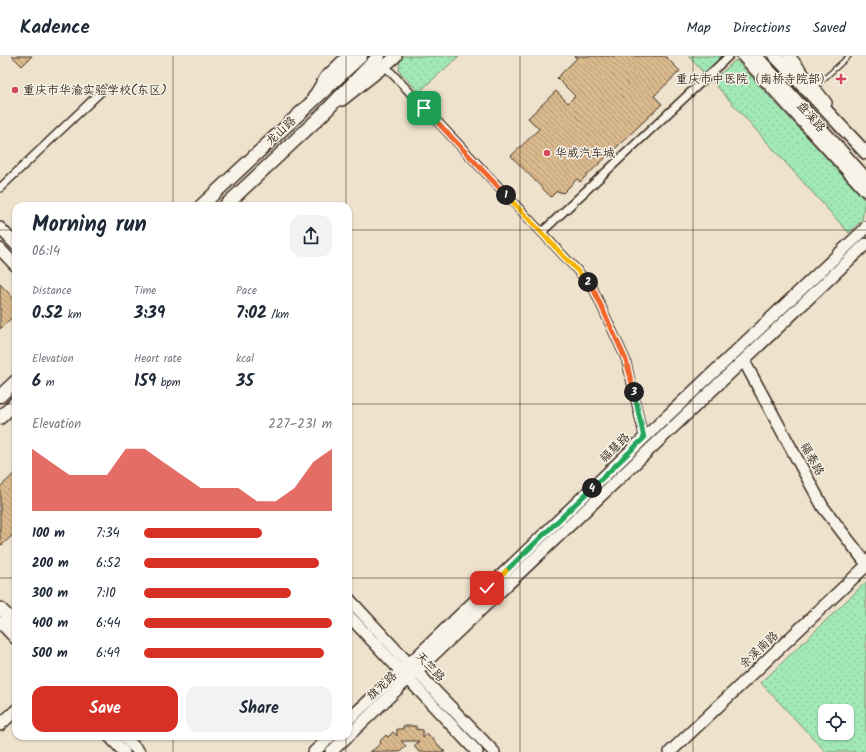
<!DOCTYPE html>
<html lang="en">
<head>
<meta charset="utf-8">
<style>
  :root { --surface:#fff; --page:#f2f2f3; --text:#1f2937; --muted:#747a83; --line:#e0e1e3; --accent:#d93025 }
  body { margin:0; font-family:Kalam,"LXGW WenKai TC",sans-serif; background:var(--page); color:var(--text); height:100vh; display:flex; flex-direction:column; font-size:15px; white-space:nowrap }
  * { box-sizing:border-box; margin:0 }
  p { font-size:13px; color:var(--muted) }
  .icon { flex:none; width:22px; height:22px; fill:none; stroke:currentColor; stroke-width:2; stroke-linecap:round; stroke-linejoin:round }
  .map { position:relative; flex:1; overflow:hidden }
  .side { position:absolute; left:12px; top:146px; width:340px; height:538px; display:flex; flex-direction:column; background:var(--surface); border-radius:12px; box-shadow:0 1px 3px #0004 }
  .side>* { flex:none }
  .controls { position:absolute; left:818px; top:648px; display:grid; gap:8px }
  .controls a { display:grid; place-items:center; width:36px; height:36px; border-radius:8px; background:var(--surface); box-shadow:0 1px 3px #0004; font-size:20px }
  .pin { position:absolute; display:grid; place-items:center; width:34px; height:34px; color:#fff; margin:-17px; border-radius:8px; box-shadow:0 2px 6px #0006 }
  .km { position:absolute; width:20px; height:20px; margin:-10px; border-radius:50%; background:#222; color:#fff; font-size:11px; line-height:20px; text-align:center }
  .round { display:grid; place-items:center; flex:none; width:42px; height:42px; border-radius:12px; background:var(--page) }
  .head { display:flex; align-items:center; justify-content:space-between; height:68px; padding:0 20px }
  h1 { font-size:22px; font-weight:700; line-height:30px }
  .stats { display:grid; grid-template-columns:repeat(3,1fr); gap:6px; height:68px; padding:4px 20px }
  .stats div { display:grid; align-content:center }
  .stats b { font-size:17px; font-weight:700 }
  .stats small { font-size:11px; font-weight:400 }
  .stats p { font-size:11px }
  .chart { height:112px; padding:8px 20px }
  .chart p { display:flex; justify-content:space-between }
  .chart svg { width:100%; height:72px; margin-top:4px; fill:var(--accent); opacity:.7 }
  .primary-button { display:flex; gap:8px; margin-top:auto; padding:8px 20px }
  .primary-button a { flex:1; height:46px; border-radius:12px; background:var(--accent); color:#fff; font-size:16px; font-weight:700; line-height:46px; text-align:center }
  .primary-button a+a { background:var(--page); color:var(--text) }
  ul { padding:0 20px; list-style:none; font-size:13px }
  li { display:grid; grid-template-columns:64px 48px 1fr; align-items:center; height:30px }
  li i { height:10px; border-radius:5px; background:var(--accent) }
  header { display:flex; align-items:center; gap:24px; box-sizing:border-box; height:56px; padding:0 20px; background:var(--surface); border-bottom:1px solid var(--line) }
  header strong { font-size:19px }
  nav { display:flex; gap:22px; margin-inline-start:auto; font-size:14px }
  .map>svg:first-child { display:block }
  .park { fill:url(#park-dots); stroke:#6e8a6a; fill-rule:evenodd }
  .building { fill:url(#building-back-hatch); stroke:#3b2a1e }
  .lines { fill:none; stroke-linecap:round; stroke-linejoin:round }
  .lane-casing { stroke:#3b2a1e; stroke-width:6 }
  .street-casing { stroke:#3b2a1e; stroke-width:10 }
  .secondary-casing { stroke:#3b2a1e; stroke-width:14 }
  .primary-casing { stroke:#3b2a1e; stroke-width:15 }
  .lane { stroke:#f7f3e8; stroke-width:3.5 }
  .street { stroke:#f7f3e8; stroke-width:7 }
  .secondary { stroke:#f7f3e8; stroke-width:11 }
  .primary { stroke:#f7f3e8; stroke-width:12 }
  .split-1-casing { stroke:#fff; stroke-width:8 }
  .split-2-casing { stroke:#fff; stroke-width:8 }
  .split-3-casing { stroke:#fff; stroke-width:8 }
  .split-4-casing { stroke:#fff; stroke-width:8 }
  .split-5-casing { stroke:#fff; stroke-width:8 }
  .split-6-casing { stroke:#fff; stroke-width:8 }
  .split-1 { stroke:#f0652b; stroke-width:5 }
  .split-2 { stroke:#f5b400; stroke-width:5 }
  .split-3 { stroke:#f0652b; stroke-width:5 }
  .split-4 { stroke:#22a559; stroke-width:5 }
  .split-5 { stroke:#22a559; stroke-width:5 }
  .split-6 { stroke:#f5b400; stroke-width:5 }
  .grid { fill:none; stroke:#3b2a1e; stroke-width:1; stroke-opacity:0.55 }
  .poi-dot { fill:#d1495b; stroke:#f7f3e8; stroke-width:1.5 }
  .labels { text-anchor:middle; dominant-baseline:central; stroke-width:3; stroke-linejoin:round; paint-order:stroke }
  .poi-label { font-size:12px; fill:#3b2a1e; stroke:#f7f3e8; text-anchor:start }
  .street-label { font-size:12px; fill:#3b2a1e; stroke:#f7f3e8 }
</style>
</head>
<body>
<header>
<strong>Kadence</strong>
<nav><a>Map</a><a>Directions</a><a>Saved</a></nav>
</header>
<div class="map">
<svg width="866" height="696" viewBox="0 0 866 696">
  <defs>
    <pattern id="park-dots" width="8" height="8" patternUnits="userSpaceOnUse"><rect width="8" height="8" fill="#a2e9b7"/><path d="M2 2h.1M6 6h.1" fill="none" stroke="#8cc89d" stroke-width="1.8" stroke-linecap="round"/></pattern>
    <pattern id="building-back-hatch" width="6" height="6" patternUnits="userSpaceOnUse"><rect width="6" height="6" fill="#daba8d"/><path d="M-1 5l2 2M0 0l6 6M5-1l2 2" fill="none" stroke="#b29773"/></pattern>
  </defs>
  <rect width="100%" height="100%" fill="#eee2cd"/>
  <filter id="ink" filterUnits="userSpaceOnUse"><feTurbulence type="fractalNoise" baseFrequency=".025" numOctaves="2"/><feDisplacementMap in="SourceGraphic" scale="8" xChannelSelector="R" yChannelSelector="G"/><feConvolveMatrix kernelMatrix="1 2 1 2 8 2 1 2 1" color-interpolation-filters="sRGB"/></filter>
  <g filter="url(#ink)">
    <!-- park -->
    <g class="park">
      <path d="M403 0H459L419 36 399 15 400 3Z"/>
      <path d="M688 0H722L704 17Z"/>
      <path d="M736 4 865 144 862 164 849 177 712 25Z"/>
      <path d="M866 526V696H826L761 627ZM825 655H847V677H825Z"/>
    </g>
    <!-- building -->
    <g class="building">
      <path d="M12 0H32L22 10Z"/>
      <path d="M574 0H665L680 15 654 40 662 48 580 126 577 123 563 137 557 135 551 141 511 100 539 73 528 62 556 35 568 47 575 40 557 22 577 2Z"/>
      <path d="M0 228 16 245V258L0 273Z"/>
      <path d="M16 416V476L2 489 0 487V431Z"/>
      <path d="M403 670H416V673L423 674V682L427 677 445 696H419L414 690 419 685H401L406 690 400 696H369L371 694 372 695 381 687 380 685 386 679 388 681 393 676 397 680V673H403Z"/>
    </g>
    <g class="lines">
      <defs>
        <path id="lane" d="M816 30 849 0"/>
        <g id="street">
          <path d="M385 10 592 230 626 304 644 382"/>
          <path d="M0 132 104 33"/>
          <path d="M542 176 729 0"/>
        </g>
        <g id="secondary">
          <path d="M743 0 866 135"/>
          <path d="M789 0 826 47"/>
          <path d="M313 42 326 21 348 0"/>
          <path d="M342 44 385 10 396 0"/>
          <path d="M0 172 16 189"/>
          <path d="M0 193 16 210"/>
          <path d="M744 305 823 451 866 507"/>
          <path d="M348 542 409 608 494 696"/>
          <path d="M0 552 16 568"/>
          <path d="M348 559 477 696"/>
          <path d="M0 566 16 583"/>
          <path d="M348 664 409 608 644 382 864 174 866 171"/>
          <path d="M0 669 16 654"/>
          <path d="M109 680 124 696"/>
          <path d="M124 680 139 696"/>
          <path d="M348 680 866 188"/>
          <path d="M314 696 331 680"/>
          <path d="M331 696 348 680"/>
          <path d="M670 696 866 510"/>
        </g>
        <g id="primary">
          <path d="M756 0 866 123"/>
          <path d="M775 0 866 97"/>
          <path d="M201 150 361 0"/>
          <path d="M225 150 321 60 379 0"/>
          <path d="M0 340 16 325"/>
          <path d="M0 362 16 346"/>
        </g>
      </defs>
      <!-- lane casing -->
      <use href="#lane" class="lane-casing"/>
      <!-- street casing -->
      <use href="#street" class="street-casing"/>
      <!-- secondary casing -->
      <use href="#secondary" class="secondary-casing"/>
      <!-- primary casing -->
      <use href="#primary" class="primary-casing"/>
      <!-- lane -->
      <use href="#lane" class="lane"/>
      <!-- street -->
      <use href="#street" class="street"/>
      <!-- secondary -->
      <use href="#secondary" class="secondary"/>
      <!-- primary -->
      <use href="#primary" class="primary"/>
    </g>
  </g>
  <g class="lines" filter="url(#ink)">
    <defs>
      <path id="split-1" d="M424 52 506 139"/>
      <path id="split-2" d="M506 139 588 226"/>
      <path id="split-3" d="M588 226 592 230 626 304 634 336"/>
      <path id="split-4" d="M592 432 644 382 634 336"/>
      <path id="split-5" d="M506 515 592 432"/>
      <path id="split-6" d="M487 532 506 515"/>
    </defs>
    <!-- split-1 casing -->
    <use href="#split-1" class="split-1-casing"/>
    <!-- split-2 casing -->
    <use href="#split-2" class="split-2-casing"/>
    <!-- split-3 casing -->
    <use href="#split-3" class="split-3-casing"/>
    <!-- split-4 casing -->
    <use href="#split-4" class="split-4-casing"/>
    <!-- split-5 casing -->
    <use href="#split-5" class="split-5-casing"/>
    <!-- split-6 casing -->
    <use href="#split-6" class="split-6-casing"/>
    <!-- split-1 -->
    <use href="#split-1" class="split-1"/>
    <!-- split-2 -->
    <use href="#split-2" class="split-2"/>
    <!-- split-3 -->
    <use href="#split-3" class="split-3"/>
    <!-- split-4 -->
    <use href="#split-4" class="split-4"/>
    <!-- split-5 -->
    <use href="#split-5" class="split-5"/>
    <!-- split-6 -->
    <use href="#split-6" class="split-6"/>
  </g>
  <!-- grid -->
  <path class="grid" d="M173 0V150M346 0V150M520 0V696M693 0V696M0 174H16M348 174H866M0 348H16M348 348H866M0 522H16M348 522H866M173 680V696M346 680V696"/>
  <!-- markers -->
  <g class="poi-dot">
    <path d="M839 17h4v4h4v4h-4v4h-4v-4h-4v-4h4z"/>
    <circle cx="15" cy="34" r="4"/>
    <circle cx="547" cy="97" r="4"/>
  </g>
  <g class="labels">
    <!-- poi labels -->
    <g class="poi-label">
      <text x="832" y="23" text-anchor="end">重庆市中医院（南桥寺院部）</text>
      <text x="23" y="34">重庆市华渝实验学校(东区)</text>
      <text x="555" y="97">华威汽车城</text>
    </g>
    <!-- street labels -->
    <g class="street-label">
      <text transform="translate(811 61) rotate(49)">盘溪路</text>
      <text transform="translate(281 75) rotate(-43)">龙山路</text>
      <text transform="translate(615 392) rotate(-44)">福慧路</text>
      <text transform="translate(812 403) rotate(61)">福泰路</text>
      <text transform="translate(759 594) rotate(-43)">余溪南路</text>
      <text transform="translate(430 611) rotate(46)">天竺路</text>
      <text transform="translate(382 630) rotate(-43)">旗龙路</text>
    </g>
  </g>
</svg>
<div class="controls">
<a><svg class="icon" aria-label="locate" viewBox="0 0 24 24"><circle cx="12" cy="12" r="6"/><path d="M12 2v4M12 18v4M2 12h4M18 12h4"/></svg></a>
</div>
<div class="pin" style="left:424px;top:52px;background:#1e9e55"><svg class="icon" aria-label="arrive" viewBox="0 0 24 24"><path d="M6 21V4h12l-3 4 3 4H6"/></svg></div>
<div class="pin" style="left:487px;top:532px;background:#d93025"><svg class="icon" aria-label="check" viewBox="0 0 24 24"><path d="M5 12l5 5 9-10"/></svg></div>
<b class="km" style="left:506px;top:139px">1</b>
<b class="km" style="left:588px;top:226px">2</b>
<b class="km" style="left:634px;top:336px">3</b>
<b class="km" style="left:592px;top:432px">4</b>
<section class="side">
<div class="head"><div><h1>Morning run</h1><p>06:14</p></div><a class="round"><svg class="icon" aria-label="share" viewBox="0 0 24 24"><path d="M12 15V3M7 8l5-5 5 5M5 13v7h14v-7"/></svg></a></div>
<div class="stats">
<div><p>Distance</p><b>0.52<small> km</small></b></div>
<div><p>Time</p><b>3:39</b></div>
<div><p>Pace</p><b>7:02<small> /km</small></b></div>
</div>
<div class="stats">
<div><p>Elevation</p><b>6<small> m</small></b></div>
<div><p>Heart rate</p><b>159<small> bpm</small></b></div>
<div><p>kcal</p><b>35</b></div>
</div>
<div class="chart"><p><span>Elevation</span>227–231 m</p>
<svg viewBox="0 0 160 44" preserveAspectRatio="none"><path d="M0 44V6L10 14L20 22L30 22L40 22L50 6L60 6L70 14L80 22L90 30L100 30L110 30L120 38L130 38L140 30L150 14L160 6V44z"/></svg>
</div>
<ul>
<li><b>100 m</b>7:34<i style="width:63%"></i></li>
<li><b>200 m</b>6:52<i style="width:93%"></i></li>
<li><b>300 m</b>7:10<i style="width:78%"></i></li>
<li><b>400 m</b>6:44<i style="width:100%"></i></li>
<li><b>500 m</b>6:49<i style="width:96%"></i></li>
</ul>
<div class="primary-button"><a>Save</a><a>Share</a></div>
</section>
</div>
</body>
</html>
